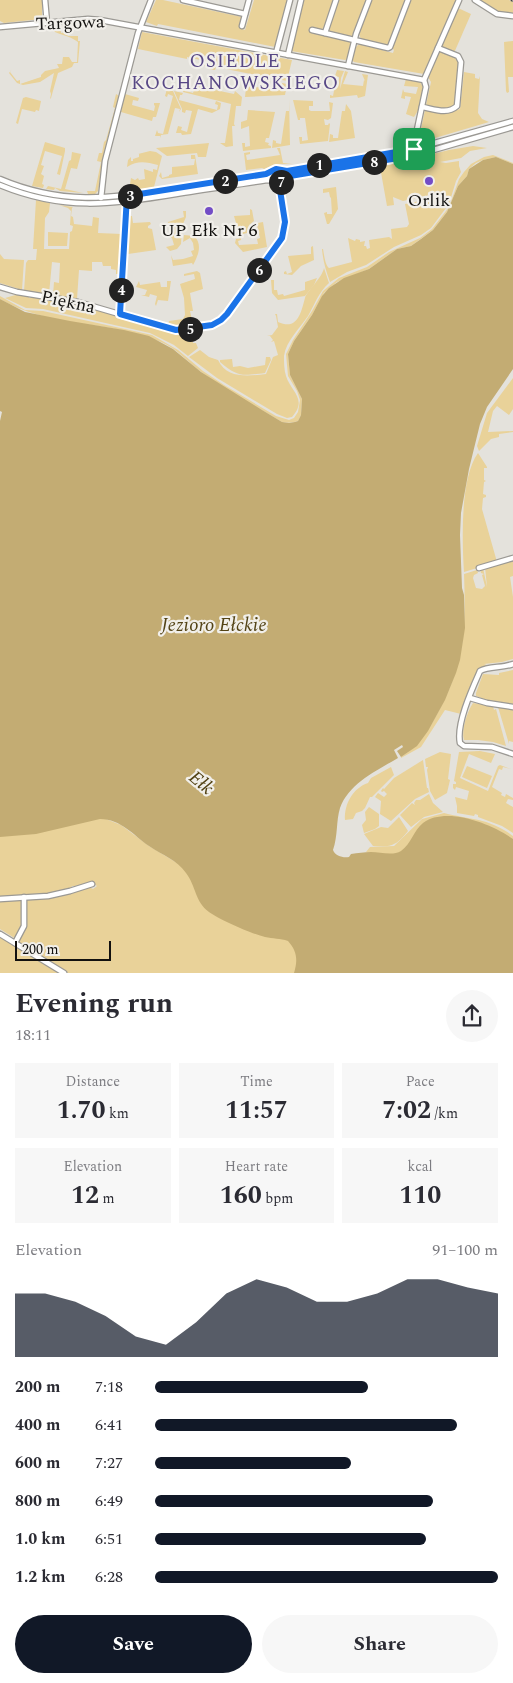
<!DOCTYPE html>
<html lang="en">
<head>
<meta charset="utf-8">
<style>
  :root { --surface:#fff; --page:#f7f7f7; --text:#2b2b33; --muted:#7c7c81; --accent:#111827 }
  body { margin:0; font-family:Spectral,serif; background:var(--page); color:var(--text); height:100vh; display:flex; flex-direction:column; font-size:19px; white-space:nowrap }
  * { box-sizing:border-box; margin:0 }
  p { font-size:16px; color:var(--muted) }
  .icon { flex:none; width:28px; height:28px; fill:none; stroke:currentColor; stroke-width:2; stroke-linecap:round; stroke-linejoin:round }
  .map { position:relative; height:973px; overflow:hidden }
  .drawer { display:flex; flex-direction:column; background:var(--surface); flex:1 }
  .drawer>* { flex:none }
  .scale { position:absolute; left:15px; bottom:12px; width:96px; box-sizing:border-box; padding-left:5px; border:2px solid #12110f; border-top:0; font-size:14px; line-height:18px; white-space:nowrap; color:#12110f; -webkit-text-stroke:4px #f1efea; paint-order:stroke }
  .pin { position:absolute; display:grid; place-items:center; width:42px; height:42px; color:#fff; margin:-21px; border-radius:10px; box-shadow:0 2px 8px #0006 }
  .km { position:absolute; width:25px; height:25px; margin:-12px; border-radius:50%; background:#222; color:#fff; font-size:14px; line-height:25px; text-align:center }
  .round { display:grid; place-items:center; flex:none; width:52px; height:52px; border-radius:26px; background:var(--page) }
  .headline { display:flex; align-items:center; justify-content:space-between; height:85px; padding:0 15px }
  h1 { font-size:28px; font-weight:700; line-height:38px }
  .metrics { display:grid; grid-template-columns:repeat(3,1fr); gap:8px; height:85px; padding:5px 15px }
  .metrics div { display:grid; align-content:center; border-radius:0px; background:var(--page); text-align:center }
  .metrics b { font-size:25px; font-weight:700 }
  .metrics small { font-size:14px; font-weight:400 }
  .metrics p { font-size:14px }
  .chart { height:140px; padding:10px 15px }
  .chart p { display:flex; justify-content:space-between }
  .chart svg { width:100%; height:90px; margin-top:5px; fill:var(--accent); opacity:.7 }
  .cta { display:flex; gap:10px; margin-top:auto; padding:10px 15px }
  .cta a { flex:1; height:58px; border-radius:30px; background:var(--accent); color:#fff; font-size:20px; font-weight:700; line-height:58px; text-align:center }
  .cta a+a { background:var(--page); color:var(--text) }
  ul { padding:0 15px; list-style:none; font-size:16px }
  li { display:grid; grid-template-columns:80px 60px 1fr; align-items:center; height:38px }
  li i { height:12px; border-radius:6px; background:var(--accent) }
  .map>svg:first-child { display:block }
  .green { fill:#e9d299 }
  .water { fill:#c3ac73 }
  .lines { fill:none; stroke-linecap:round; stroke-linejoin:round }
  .minor-casing { stroke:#9b9994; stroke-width:7 }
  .minor { stroke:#fff; stroke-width:4.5 }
  .rail-casing { stroke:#454441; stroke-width:3 }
  .rail { stroke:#f1efea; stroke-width:1; stroke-dasharray:4; stroke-linecap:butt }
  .route-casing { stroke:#fff; stroke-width:10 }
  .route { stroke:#1a73e8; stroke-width:6 }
  .poi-dot { fill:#734dc6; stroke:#f1efea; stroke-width:2 }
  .labels { text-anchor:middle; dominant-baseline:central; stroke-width:4.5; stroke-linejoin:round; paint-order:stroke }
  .street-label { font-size:18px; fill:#12110f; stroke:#f1efea }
  .poi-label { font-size:18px; fill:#12110f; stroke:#f1efea }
  .neighbourhood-label { font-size:19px; letter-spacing:1px; fill:#574785; stroke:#f1efea }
  .water-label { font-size:19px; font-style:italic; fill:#534315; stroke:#f1efea }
</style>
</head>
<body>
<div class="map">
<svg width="513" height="973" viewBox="0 0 513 973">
  <rect width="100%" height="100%" fill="#e4e2dc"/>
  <!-- green -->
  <g class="green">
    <path d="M0 0H42V19L4 23 0 21Z"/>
    <path d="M156 0H163L242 17 240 28 245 30 254 0H288L275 47 158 24 157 26 146 22Z"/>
    <path d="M304 0H334L324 27 321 30 312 28 311 33 351 41 348 59 345 60 291 51Z"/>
    <path d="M339 0H366L352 36 331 32 328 29Z"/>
    <path d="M372 0H406L388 45 385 46 361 39 359 34Z"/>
    <path d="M411 0H456L424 74 354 62 352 60 355 48 359 44 393 53 394 50 392 48Z"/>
    <path d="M479 0H509L513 2V14L498 12Z"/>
    <path d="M458 8 471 14 454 53 441 47Z"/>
    <path d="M60 26 61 33 67 32 68 36H78V41H80L78 63H74L72 67 58 73 51 98 50 99 51 94 50 91 54 73 40 82 23 85 17 83 9 73 12 69 10 72 17 81 20 80V84L41 77V75L45 71 59 68 57 64H62L63 57H69L72 62H77L78 42C69 35 57 35 49 28Z"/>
    <path d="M142 32 292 60 287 81 216 67 215 70 208 69 209 67 204 66 205 61 187 57V59L138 49Z"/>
    <path d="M513 41V77H508L509 92 507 93 506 91 504 42Z"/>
    <path d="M439 51 457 59 460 63 455 106 445 109 426 105 431 82 428 77Z"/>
    <path d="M337 70 344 71 341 78 340 89 345 71 348 72 343 84 363 86 364 80 365 81 362 74 368 75 365 96 358 98 357 95 330 98V95L333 96 336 80 340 85 337 81 339 79V77L335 76Z"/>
    <path d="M464 72 475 74V78L479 79 480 76 478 113 482 119 489 122 418 143 425 110 445 114 460 109Z"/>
    <path d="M247 78 253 79V82L248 81 247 86 282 90V83L287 84 285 95 245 97Z"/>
    <path d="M406 79 420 82 423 87 419 109 414 117 406 114 411 97 405 96V99L401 98 403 89 404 92 416 94 418 87 404 86Z"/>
    <path d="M198 84 201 85V87L234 94 235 91 242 97 241 106H236L234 124 235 126H232L233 146 226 147 220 143H225L231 104 183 92 184 88 186 89V91L193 93 195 87H197Z"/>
    <path d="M167 89 173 91 181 109 179 112 180 109 175 108 168 134 161 135 160 138V136H155L157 130 158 133 163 134 173 96 168 94 167 97 165 96Z"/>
    <path d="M174 91 183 93 182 95H180L179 100 217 110 218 105 215 104 216 101 221 103 220 109 212 113 198 109 191 134 182 135 181 133H176L178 126 182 127 181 130 187 132 192 111 186 110 185 113 182 112V109Z"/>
    <path d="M116 94 119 96 103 160 98 191 95 194H88L87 191H95L101 162 97 161 99 153H102L104 142 106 140 115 108 113 107Z"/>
    <path d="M125 94 139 98 138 101 133 100 132 105 154 111 155 106 154 105V103H160L156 117H153L152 121 121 112Z"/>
    <path d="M26 97 41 101 39 111 36 110 35 112 22 109 18 124 16 123 23 98Z"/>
    <path d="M289 99 290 145 272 148 273 140 276 141V143L281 144 286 111H289Z"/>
    <path d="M293 100 313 101V106H309V110L311 111H330L329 102 333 103 331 118 328 120 324 119 325 125H328L329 123 330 124 328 141 300 144 299 137H302V141L308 140 305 118H300V120H298Z"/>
    <path d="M346 104 351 111 355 138 329 142 330 134 333 135V138H338L342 111H345Z"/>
    <path d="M248 110 275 112 269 138H266L265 142 269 143 268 145 271 146V148L243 151 242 143H245V147L250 146 249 126 241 129V122L247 120Z"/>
    <path d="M45 142 65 148V151L60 175 57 174 62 156 45 151 41 165 44 166 41 174 44 176 42 184 44 185 43 188 32 186Z"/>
    <path d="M209 143 206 157H198L197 153 167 156 156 148Z"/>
    <path d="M473 146 487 148 470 151 461 158 440 162 446 163 459 161V166L461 172 456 181 449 204 431 228 421 235 394 247 366 265 347 272 330 282C326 271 323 261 322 249H323C324 254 325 265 329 268L352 262 348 238 355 241 356 239 360 240V242L365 241 364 246H366L367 249 370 248 369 240 389 237 392 239 391 229 407 227 409 224 405 204 425 200 427 208 426 203 441 198 438 193 403 201 393 197 394 205 387 206 380 167 449 150Z"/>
    <path d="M277 148H280L283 163 292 164H276L264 169 262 168 246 170 244 153 250 152V154L246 155 247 160 280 155Z"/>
    <path d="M150 151 156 152 162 156 154 187 129 191 131 178 135 180 138 178 139 180 145 179 144 169 153 172V169L157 170 158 165C146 162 138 160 127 167L128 160 131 157V161H133V159L139 157V154H138Z"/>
    <path d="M72 152 81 154 77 169 71 168 65 189 83 193 60 191 55 188 54 190 46 189 48 186 61 189 69 161 71 160Z"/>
    <path d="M191 155H195L198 174 162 179 159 176 161 172 162 178 169 176V175L172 174V167L194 165 195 159H191Z"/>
    <path d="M493 155 513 163V164L496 157 483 160 476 163 469 169 467 176 458 186 447 212 433 230 411 246 397 249 369 269 337 282 324 293 312 315 294 341 288 354 290 375 302 399 301 415 298 421C292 423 288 423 282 422 256 407 229 392 204 374 189 364 178 349 161 342 110 320 48 328 0 299V296L25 310 43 311 152 335 178 350 203 371 224 385 276 416 289 420 294 418 298 412 300 400 297 391 288 376 286 354 293 340 312 311 323 291 339 278 367 267 389 252 420 238 432 229 449 207 459 179 464 172 471 164 484 157Z"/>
    <path d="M336 187 338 209 329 224H327L324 213 327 212V214H332L331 198 330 197 329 192 323 193V189Z"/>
    <path d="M36 200 50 203 49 212 45 218 44 249H69L70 232 72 231 73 226 70 225 71 211 68 208 59 205 73 207 72 208 71 216 73 217 74 224 92 226 93 217 99 218 98 233 122 234 124 212 121 208H123L124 218 120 274H116V270L111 269V266H103L102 262H92V271L79 270 77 299 53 295 54 282 59 283 60 263 52 262 49 294 24 291 26 263 28 260H36L37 249H33Z"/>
    <path d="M250 209 252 210 254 221 249 225 247 233 231 237V234L237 233 238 230 234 216 250 215Z"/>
    <path d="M183 211H186V217L182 226 181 244 177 249 170 251 166 247 174 245 172 238H171V231L168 222 184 217Z"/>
    <path d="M130 216H132L133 223 150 222 151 224 148 226V228L152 229 156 250 128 254V261H126Z"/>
    <path d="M263 222 267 247 243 252 235 243 236 239 241 238V240L238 241 239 245 258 244 257 239 260 238 257 225 252 226V228L250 229V227L253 224Z"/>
    <path d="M48 232 68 233 67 246H48Z"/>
    <path d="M184 235 194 236C203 244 198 256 193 265L192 263 173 266 171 255 173 260 183 259 193 256 191 251 194 250 193 243 190 238 183 242Z"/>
    <path d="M313 246 314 260 301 266 292 275 284 274V272L286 271 287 274 292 272 288 256 311 254V247Z"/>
    <path d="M0 254 4 259 24 260 22 290 0 283Z"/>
    <path d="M324 268 329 283C318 293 315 304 308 316 300 328 286 341 284 356 284 362 284 370 286 376 291 392 308 399 292 417L287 418 277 414 217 378 189 357 200 350 209 357 218 360C227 379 248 376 266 374L273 357 278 355 274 341 271 342 273 340 270 336H267L272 335 278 327 276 316 275 314H277L278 322C298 331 301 312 305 298 307 291 322 278 324 268Z"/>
    <path d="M197 271 200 273 203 289 190 293 193 311H190L193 324 168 326 169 321 183 319 185 315 184 298 180 284 195 279 194 274 184 276V274Z"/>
    <path d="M317 278 314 285 305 296 278 300 272 293 271 280H274V290H277L278 295 283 294 284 296 305 290V282Z"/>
    <path d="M139 281 140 285 160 282 161 287H167V281H171L168 301 158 300 156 306 155 304 157 296 150 294 149 297 141 295H145L147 290 136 287Z"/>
    <path d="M19 294 29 296V298H42V300L50 301 51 299 71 302 170 330V333L175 334 176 331 177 334 194 332V335H192L193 343H196L198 348 188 356 174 345 150 333 43 309 26 308 5 298Z"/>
    <path d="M266 357H270L271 360 265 373C241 376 238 377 220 362V360L232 359 233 367 240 366 248 368 265 365Z"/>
    <path d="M513 378V409L509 415 497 406 493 411 488 432 513 431V432L499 434V437L491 439 479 451 477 446 487 413Z"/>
    <path d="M478 453 487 467V468H484V480L486 481 484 482 483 494 486 495V497L483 498 482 509 497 562 464 572C462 540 460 478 478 453Z"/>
    <path d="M513 559V576L510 577 513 597V659L502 662 484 664 487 665V667L481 668 479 670 461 714 445 710 421 747 401 758V757C419 745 427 733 437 714 465 663 466 630 464 574L477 570 478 573 474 575 473 578 476 588 482 589 485 586 482 575 484 574 481 573 480 569 483 568 487 587 485 567Z"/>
    <path d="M513 670V705L487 700 476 696V693L483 674 499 675V673Z"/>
    <path d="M473 703 493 706 494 710 496 709 506 746 493 742 478 740H464C461 730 467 712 473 703Z"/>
    <path d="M498 707 513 709V742L509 741V744Z"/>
    <path d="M480 751 495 754 491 763 469 754 460 778 488 791 498 766 500 765 511 769 503 767 502 770 499 769 492 787 502 793 501 795 505 797 506 794 513 798V800L508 799 506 803 513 807V833L502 826 478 817V815L475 814 474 816 457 813V806L455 797 467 800 469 791 456 787 455 790 453 788V784H456V782L454 781 459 752Z"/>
    <path d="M440 752 451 754 448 779 450 780 447 793 435 800 430 791 427 770 428 767H426L425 759Z"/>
    <path d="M423 760 427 788H428L429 792 415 799 391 821 380 814 381 801 375 797 378 793 384 797 387 794 384 791 382 792 381 791 383 788 384 789 394 778Z"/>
    <path d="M467 766 492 776 487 788 462 777Z"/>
    <path d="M391 767 394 775 372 797H370L365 808 357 800 365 808 362 811 356 813 353 819 345 820C344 804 353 788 368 783L371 778Z"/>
    <path d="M429 794 433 803 443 812 424 817 411 827 400 815 412 803 415 805 414 803 416 800H420Z"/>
    <path d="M369 807 379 814V826L375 829 364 833 362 825 366 820 365 812Z"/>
    <path d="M444 813C472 820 489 818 513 836V862L412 858 366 852 370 847 394 846 422 819Z"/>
    <path d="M399 817 408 831C396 846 392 847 373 846L364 834 381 827 388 828Z"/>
    <path d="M93 819H106L121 825 149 846 288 930 303 973H68L18 944V942L27 926 26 902 28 899 48 898 89 887 93 889 97 886 91 882 75 886H72L71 888 48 893 0 897V829Z"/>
    <path d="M20 899 22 900 23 927 16 939 0 929V900Z"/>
    <path d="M0 936 61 973H0Z"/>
  </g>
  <!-- water -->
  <path class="water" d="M496 157 513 164V369L487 407 480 424 469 469 461 513 460 535 462 588 464 595 465 628 460 660 456 673 445 700 428 731 417 746 401 757 397 751 403 747 402 745 394 750 398 758C378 770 349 783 340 808 336 821 338 836 333 850 335 856 343 858 349 857L351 854C358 853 364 852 371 852 380 852 393 856 401 851 411 844 414 830 423 823 446 806 492 824 513 839V973H294C298 960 297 951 288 941 280 938 273 939 265 937 252 934 220 920 209 912 195 902 196 886 186 873 177 860 162 855 149 846 133 835 121 819 100 819L36 834 0 837V421L2 412 0 411V299L25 312 70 321 124 330 149 336 173 349 201 372 262 410 282 422 289 423 295 422 298 421 301 415 302 399 290 375 288 354 294 341 312 315 322 296 329 288 344 278 369 269 397 249 411 246 421 239 433 230 447 212 458 186 467 176 469 169 483 160Z"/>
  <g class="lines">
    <defs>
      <g id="minor">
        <path d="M45 0 47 23"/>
        <path d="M183 0 245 14"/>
        <path d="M475 0 497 14 513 16"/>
        <path d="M242 26 249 0"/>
        <path d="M0 27 88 19 100 20 424 80"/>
        <path d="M312 30 388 48 390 47 408 0"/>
        <path d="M325 33 336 0"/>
        <path d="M276 53 290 0"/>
        <path d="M288 55 301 0"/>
        <path d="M348 66 356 34 369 0"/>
        <path d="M422 107C434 109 447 115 457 106L461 62 458 56 438 48"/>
        <path d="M415 152 414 144 426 87 424 80 459 0"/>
        <path d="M0 179C61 205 109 199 172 189 203 184 235 179 266 174L276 169 287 171 406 151 513 121"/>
        <path d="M0 185C63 211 111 205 176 194 206 189 236 185 267 180L278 181 290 176 416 155 513 127"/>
        <path d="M101 198 105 161 138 33 151 0"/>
        <path d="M0 287 17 292 78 302 174 330 210 325 221 320 227 314 283 236C288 215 275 195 283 175L280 170"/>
        <path d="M120 314 127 200"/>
        <path d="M479 568 513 558"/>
        <path d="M513 664C503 668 488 666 480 671 472 689 456 724 460 743L464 746 492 747 513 754"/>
        <path d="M470 698 487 703 513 707"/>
        <path d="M0 899 48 896 70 891 92 884"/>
        <path d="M0 934 64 973"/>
        <path d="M15 943 24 926V897"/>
      </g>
    </defs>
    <!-- minor casing -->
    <use href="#minor" class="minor-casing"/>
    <!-- minor -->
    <use href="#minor" class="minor"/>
    <defs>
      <path id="rail" d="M512 0H513"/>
    </defs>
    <!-- rail casing -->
    <use href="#rail" class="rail-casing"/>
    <!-- rail -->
    <use href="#rail" class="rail"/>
  </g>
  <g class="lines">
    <defs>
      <path id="route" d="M414 149 416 155 290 176 281 180 280 190 285 222 282 238 227 314 221 320 212 325 176 330 120 314 127 196 266 174 276 169 287 171Z"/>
    </defs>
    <!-- route casing -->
    <use href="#route" class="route-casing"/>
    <!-- route -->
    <use href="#route" class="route"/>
  </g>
  <!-- markers -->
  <g class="poi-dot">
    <circle cx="429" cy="181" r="5"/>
    <circle cx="209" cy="211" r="5"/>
  </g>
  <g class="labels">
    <!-- street labels -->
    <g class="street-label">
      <text transform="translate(70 23) rotate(-2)">Targowa</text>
      <text transform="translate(68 302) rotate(12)">Piękna</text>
    </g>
    <!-- poi labels -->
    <g class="poi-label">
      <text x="429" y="200">Orlik</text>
      <text x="209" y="230">UP Ełk Nr 6</text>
    </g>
    <!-- neighbourhood labels -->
    <g class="neighbourhood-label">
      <text x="235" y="61">OSIEDLE<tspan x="235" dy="22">KOCHANOWSKIEGO</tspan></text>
    </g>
    <!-- water labels -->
    <g class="water-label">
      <text x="214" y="625">Jezioro Ełckie</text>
      <text transform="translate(201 783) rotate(40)">Ełk</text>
    </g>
  </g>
</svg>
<div class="scale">200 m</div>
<div class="pin" style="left:414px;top:149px;background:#1e9e55"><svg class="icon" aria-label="arrive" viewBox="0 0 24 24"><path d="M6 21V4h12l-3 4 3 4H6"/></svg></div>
<b class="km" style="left:319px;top:165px">1</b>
<b class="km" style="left:225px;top:181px">2</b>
<b class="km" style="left:130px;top:196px">3</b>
<b class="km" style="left:121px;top:290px">4</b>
<b class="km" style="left:190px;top:329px">5</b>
<b class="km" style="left:259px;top:270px">6</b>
<b class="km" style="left:281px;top:182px">7</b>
<b class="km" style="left:374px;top:162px">8</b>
</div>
<section class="drawer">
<div class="headline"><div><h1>Evening run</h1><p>18:11</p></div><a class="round"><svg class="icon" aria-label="share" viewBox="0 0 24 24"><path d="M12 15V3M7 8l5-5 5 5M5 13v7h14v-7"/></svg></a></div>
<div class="metrics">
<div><p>Distance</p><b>1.70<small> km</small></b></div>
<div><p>Time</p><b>11:57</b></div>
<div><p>Pace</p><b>7:02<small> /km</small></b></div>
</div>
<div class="metrics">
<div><p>Elevation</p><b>12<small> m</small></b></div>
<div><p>Heart rate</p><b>160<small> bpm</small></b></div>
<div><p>kcal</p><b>110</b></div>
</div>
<div class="chart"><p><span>Elevation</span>91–100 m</p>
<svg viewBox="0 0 160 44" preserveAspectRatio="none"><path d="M0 44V13L10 13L20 17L30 24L40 34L50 38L60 27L70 13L80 6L90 10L100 17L110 17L120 13L130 6L140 6L150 10L160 13V44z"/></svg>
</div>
<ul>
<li><b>200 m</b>7:18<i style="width:62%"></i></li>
<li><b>400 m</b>6:41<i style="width:88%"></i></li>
<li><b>600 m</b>7:27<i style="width:57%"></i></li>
<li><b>800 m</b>6:49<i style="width:81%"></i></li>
<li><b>1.0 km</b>6:51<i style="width:79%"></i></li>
<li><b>1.2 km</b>6:28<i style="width:100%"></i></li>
</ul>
<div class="cta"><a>Save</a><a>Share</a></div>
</section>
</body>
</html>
